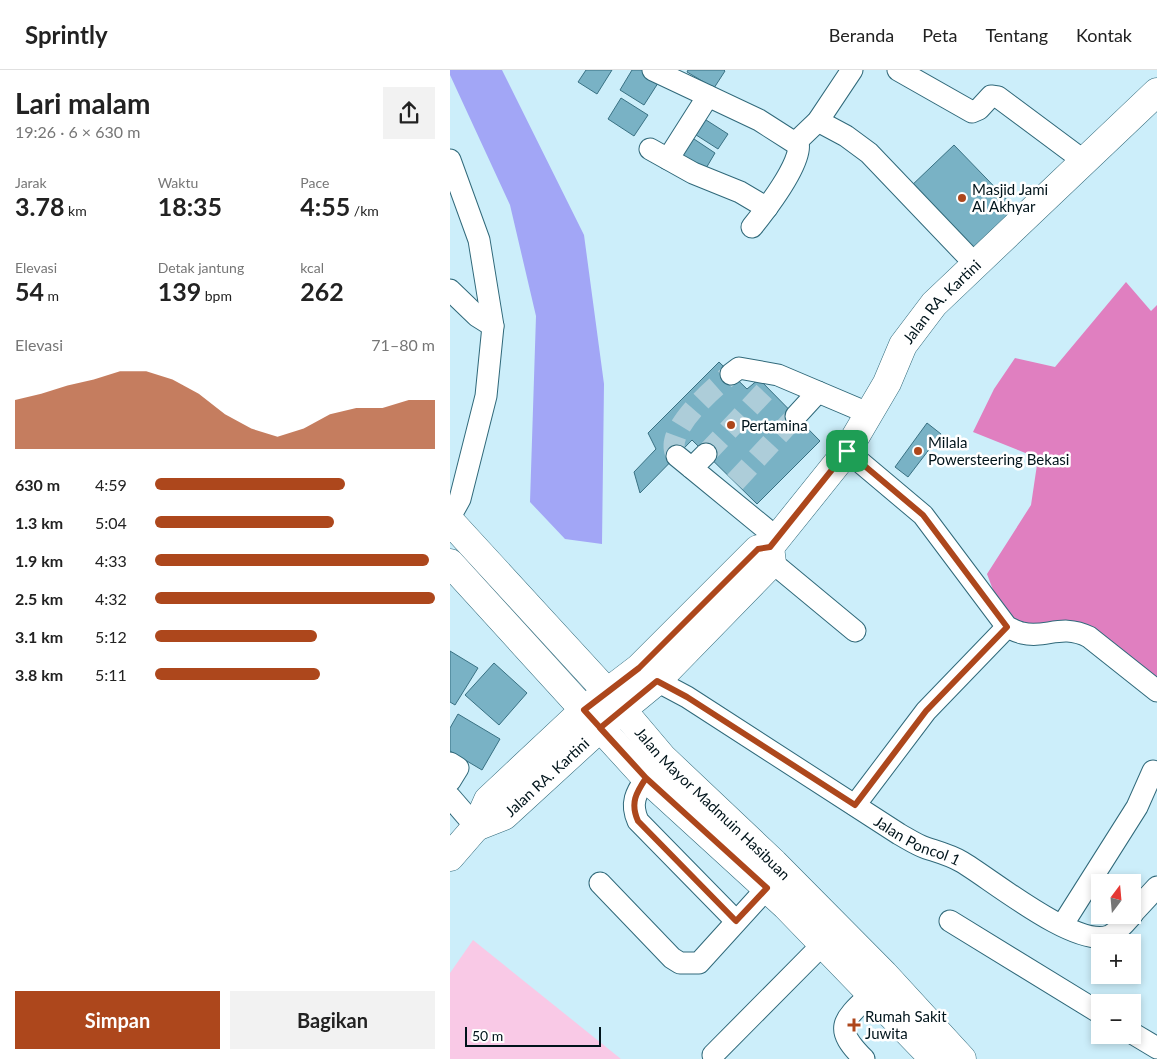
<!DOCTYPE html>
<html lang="id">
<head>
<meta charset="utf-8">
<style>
  :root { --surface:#fff; --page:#f2f2f2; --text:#222; --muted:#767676; --line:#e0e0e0; --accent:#ad471c }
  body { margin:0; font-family:Lato,sans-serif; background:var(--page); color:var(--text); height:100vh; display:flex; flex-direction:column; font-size:19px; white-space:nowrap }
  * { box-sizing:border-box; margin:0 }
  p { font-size:16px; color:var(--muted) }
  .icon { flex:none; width:28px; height:28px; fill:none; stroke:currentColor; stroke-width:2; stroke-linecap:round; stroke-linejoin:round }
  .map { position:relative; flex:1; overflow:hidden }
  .panel { display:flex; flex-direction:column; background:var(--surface); width:450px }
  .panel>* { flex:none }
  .needle { width:32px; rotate:16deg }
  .controls { position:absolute; left:641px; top:804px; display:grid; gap:10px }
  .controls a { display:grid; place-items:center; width:50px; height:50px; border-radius:0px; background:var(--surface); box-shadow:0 2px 8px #0003; font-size:25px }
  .scale { position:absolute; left:15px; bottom:12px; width:136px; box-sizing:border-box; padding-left:5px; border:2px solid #00141b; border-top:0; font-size:14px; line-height:18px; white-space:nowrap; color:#00141b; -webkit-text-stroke:4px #fff; paint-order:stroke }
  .pin { position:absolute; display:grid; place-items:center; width:42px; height:42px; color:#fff; margin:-21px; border-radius:10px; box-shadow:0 2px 8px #0006 }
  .round { display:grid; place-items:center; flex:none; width:52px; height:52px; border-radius:0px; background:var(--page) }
  .overview { display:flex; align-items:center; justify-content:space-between; height:85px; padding:0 15px }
  h1 { font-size:28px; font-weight:700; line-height:38px }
  .stats { display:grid; grid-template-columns:repeat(3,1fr); gap:8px; height:85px; padding:5px 15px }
  .stats div { display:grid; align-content:center }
  .stats b { font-size:25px; font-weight:700 }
  .stats small { font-size:14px; font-weight:400 }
  .stats p { font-size:14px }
  .chart { height:140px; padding:10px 15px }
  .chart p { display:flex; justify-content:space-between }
  .chart svg { width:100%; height:90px; margin-top:5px; fill:var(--accent); opacity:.7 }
  .primary-button { display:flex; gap:10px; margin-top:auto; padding:10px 15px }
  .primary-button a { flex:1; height:58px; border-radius:0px; background:var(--accent); color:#fff; font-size:20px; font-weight:700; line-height:58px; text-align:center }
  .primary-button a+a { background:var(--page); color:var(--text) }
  ul { padding:0 15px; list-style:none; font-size:16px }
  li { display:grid; grid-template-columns:80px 60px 1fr; align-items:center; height:38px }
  li i { height:12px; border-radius:6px; background:var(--accent) }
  header { display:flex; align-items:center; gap:30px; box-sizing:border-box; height:70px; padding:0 25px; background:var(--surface); border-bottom:1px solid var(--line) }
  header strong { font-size:24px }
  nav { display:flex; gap:28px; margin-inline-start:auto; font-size:18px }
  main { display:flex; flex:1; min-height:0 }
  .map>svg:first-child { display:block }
  .green { fill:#f9c9e6 }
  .forest { fill:#e07fc0 }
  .water { fill:#a2a6f6 }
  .building { fill:#79b2c5; stroke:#397183 }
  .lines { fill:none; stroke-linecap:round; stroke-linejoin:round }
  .minor-tunnel { stroke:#adcdd9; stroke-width:21; stroke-dasharray:21 11; stroke-linecap:butt }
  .minor-casing { stroke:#30697a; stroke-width:23 }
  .major-casing { stroke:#30697a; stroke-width:29 }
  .minor { stroke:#fff; stroke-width:21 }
  .major { stroke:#fff; stroke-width:28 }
  .route-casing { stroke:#fff; stroke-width:10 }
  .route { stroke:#ad471c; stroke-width:6 }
  .poi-dot { fill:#ad471c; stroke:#fff; stroke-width:2 }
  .labels { text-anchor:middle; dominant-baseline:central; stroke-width:5; stroke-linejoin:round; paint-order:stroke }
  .poi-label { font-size:15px; fill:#00141b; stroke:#fff; text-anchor:start }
  .street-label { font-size:15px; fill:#00141b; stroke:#fff }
</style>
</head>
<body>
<header>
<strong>Sprintly</strong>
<nav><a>Beranda</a><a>Peta</a><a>Tentang</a><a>Kontak</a></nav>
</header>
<main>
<section class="panel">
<div class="overview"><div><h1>Lari malam</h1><p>19:26 · 6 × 630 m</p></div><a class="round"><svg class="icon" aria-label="share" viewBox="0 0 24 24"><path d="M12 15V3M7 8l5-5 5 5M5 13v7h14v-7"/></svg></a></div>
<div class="stats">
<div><p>Jarak</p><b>3.78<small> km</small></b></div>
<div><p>Waktu</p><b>18:35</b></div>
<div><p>Pace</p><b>4:55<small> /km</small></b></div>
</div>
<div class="stats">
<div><p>Elevasi</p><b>54<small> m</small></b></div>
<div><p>Detak jantung</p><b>139<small> bpm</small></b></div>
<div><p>kcal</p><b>262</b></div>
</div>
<div class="chart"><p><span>Elevasi</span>71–80 m</p>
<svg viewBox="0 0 160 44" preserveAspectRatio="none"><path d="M0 44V20L10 17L20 13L30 10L40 6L50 6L60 10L70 17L80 27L90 34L100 38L110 34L120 27L130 24L140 24L150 20L160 20V44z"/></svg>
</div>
<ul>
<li><b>630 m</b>4:59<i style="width:68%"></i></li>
<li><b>1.3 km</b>5:04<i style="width:64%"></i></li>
<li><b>1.9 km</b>4:33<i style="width:98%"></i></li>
<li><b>2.5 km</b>4:32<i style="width:100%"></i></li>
<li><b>3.1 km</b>5:12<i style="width:58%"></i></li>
<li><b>3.8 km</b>5:11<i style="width:59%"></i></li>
</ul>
<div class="primary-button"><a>Simpan</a><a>Bagikan</a></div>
</section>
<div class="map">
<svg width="707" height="989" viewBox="0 0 707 989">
  <rect width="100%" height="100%" fill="#cceefa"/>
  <!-- green -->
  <path class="green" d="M23 870 171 989H0V903Z"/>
  <!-- forest -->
  <path class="forest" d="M676 212 701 241 707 235V621L639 567 557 557 537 504 581 435 588 388 523 362 544 319 565 288 605 297Z"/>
  <!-- water -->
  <path class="water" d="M0 0H52L134 165 154 314 152 474 115 469 80 432 86 246 60 135 0 5Z"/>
  <!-- building -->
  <g class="building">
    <path d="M136 0H162L147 24 128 12Z"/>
    <path d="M182 0H194L210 10 194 35 170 20Z"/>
    <path d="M238 0H274L275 1 264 18 237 2Z"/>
    <path d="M171 28 198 45 184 66 158 49Z"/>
    <path d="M253 48 278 64 268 79 243 63Z"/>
    <path d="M241 67 265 83 255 100 230 84Z"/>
    <path d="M504 75 565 138 520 181 459 118Z"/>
    <path d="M269 292 297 319 309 309 370 371 307 434 242 370 190 423 184 402 206 379 198 363Z"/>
    <path d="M477 353 491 364 458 407 445 397Z"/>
    <path d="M0 581 28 598 5 635 0 632Z"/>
    <path d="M44 593 77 623 49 655 15 625Z"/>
    <path d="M8 644 50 669 32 700 0 681V658Z"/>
  </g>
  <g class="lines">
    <!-- minor-tunnel -->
    <g class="minor-tunnel">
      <path d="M256 384 318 318"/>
      <path d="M227 386C211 362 264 318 281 304"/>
      <path d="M285 412 346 346"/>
    </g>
    <defs>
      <g id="minor">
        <path d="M203 0 309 50 345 73 368 51 402 0"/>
        <path d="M448 0 522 42 529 39 541 26 548 27 634 91"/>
        <path d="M368 51 396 66 419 83 525 194"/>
        <path d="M200 79 243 103 290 122 317 138"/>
        <path d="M218 89 258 26"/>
        <path d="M0 90 29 170 43 256 36 326 10 429 0 447"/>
        <path d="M302 157C314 142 354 91 348 73"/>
        <path d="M0 220 27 246 43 256"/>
        <path d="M281 304 289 298 328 305 420 344"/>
        <path d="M346 346 368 322"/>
        <path d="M397 381 473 445 557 557C562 559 567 562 572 563 596 569 611 553 639 567L707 621"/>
        <path d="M227 386 327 468"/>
        <path d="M242 398 256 384"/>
        <path d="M311 483 405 561"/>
        <path id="s1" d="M207 611 237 627 449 764C458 769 467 775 476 778 488 782 500 785 512 792 541 809 625 878 659 866 668 862 676 852 682 845"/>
        <path d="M0 693 8 698 0 711"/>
        <path d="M196 708C186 723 180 733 188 751L286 851"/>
        <path d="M0 727 26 757"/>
        <path d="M405 735 476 641 557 557"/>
        <path d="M150 813 222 888 230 893H249L317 818"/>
        <path d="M682 844 707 817"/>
        <path d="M500 851 650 943"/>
        <path d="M613 854 687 737 703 701"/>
        <path d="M682 963 707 978"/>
        <path d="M263 985 373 874"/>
        <path d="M414 989C383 958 392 951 421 924"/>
      </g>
      <g id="major">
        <path id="s2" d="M0 451 158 623 213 688 324 793 434 904 512 989"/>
        <path d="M0 493 196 708 336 836 484 989"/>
        <path id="s3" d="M26 757 54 746 150 658 207 611 322 493 320 477"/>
        <path id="s4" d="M0 787 26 757 38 730 134 640 189 598 308 479 320 477 397 381 437 313 453 275 484 234 707 22"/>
      </g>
    </defs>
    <!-- minor casing -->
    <use href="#minor" class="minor-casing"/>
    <!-- major casing -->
    <use href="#major" class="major-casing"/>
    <!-- minor -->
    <use href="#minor" class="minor"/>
    <!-- major -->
    <use href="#major" class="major"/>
  </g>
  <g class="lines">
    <defs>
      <path id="route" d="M397 381 320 477 308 479 189 598 134 640 196 708C186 723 180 733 188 751L286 851 317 818 196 708 150 658 207 611 237 627 405 735 476 641 557 557 473 445 397 381"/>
    </defs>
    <!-- route casing -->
    <use href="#route" class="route-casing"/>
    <!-- route -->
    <use href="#route" class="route"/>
  </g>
  <!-- markers -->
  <g class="poi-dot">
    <circle cx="512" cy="128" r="5"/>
    <circle cx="281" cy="355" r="5"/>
    <circle cx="468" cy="381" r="5"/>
    <path d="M401.5 947.5h5v5h5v5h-5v5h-5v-5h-5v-5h5z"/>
  </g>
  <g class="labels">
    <!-- poi labels -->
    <g class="poi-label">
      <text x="522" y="119">Masjid Jami<tspan x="522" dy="17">Al Akhyar</tspan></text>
      <text x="291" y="355">Pertamina</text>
      <text x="478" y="372">Milala<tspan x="478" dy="17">Powersteering Bekasi</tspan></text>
      <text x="415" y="946">Rumah Sakit<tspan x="415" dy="17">Juwita</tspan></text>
    </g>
    <!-- street labels -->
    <g class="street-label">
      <text stroke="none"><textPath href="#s4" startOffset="752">Jalan RA. Kartini</textPath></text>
      <text stroke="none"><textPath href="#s3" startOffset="88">Jalan RA. Kartini</textPath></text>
      <text stroke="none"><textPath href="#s2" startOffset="386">Jalan Mayor Madmuin Hasibuan</textPath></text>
      <text stroke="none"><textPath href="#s1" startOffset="306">Jalan Poncol 1</textPath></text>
    </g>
  </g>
</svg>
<div class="controls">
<a><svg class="needle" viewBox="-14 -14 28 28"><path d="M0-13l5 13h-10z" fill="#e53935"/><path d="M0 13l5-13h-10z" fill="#767676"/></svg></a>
<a>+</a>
<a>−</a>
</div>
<div class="scale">50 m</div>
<div class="pin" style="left:397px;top:381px;background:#1e9e55"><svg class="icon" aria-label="arrive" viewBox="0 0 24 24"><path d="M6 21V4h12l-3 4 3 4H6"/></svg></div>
</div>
</main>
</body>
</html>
